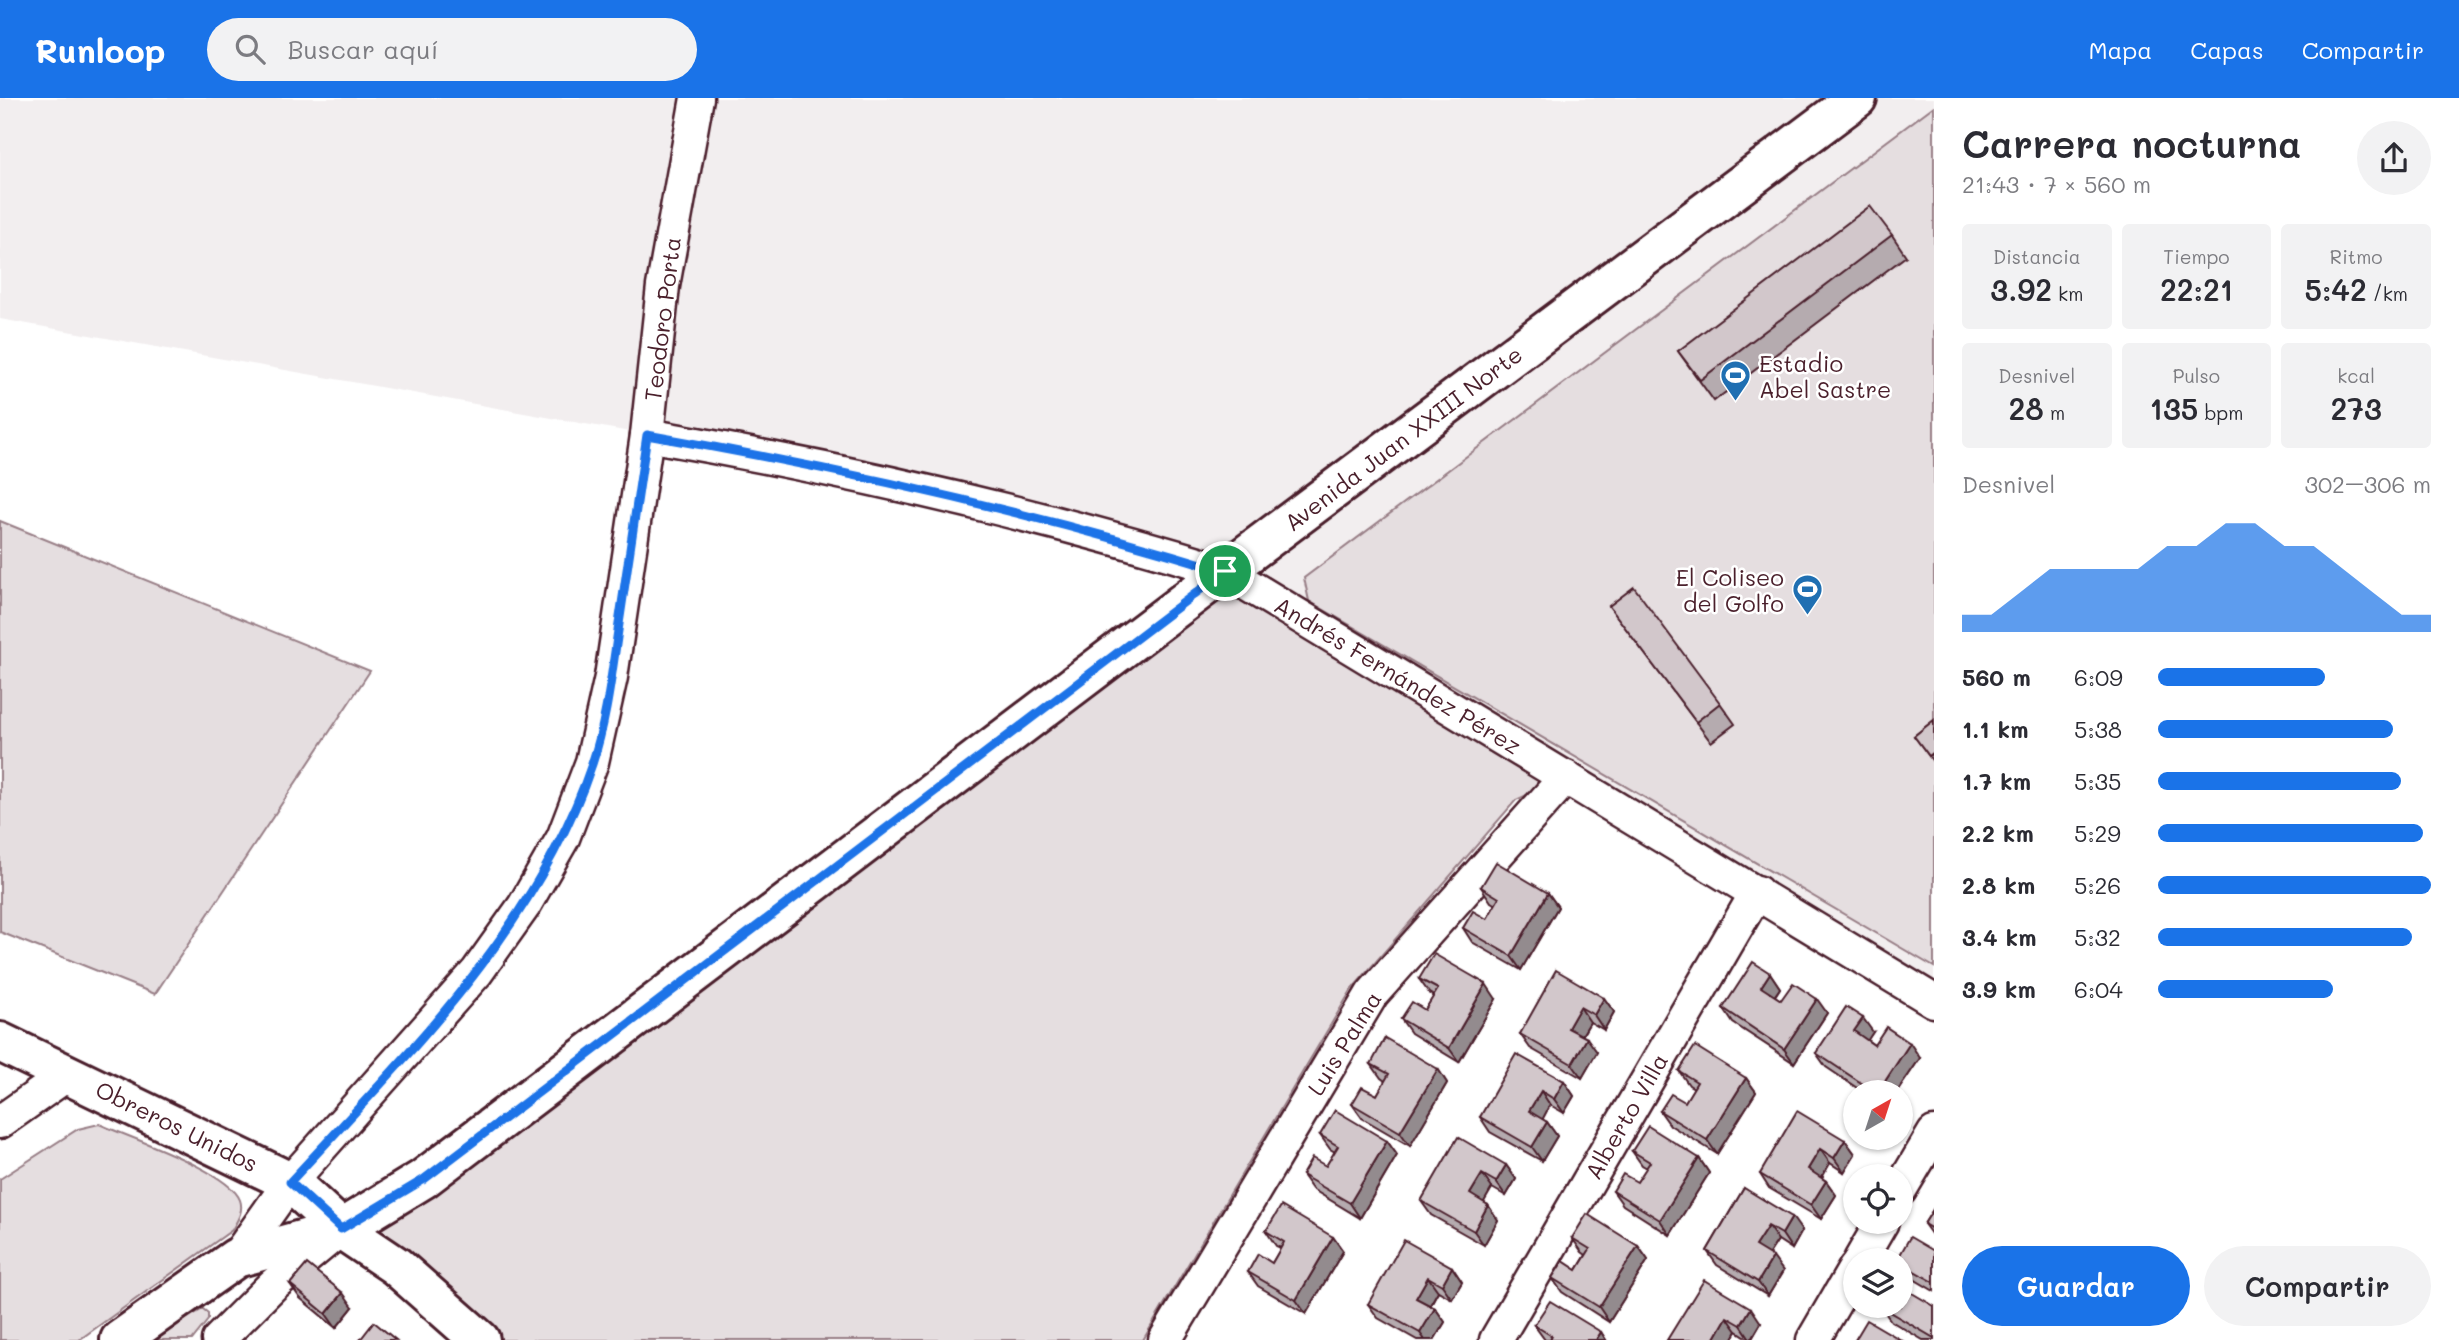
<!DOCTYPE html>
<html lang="es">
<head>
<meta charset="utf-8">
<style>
  :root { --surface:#fff; --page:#f2f2f3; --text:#2b2b33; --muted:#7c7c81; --accent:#1a73e8 }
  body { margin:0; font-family:Mali,sans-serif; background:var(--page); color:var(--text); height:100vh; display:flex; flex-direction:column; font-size:26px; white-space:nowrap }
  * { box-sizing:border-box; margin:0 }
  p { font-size:23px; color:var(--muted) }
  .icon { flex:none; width:38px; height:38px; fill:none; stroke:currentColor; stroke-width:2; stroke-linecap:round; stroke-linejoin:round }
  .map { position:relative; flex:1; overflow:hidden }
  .details { display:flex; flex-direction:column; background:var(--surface); width:525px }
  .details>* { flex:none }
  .needle { width:46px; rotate:39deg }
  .buttons { position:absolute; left:1843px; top:982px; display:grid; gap:14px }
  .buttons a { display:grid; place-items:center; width:70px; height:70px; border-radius:50%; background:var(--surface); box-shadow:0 2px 5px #0004; font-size:35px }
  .pin { position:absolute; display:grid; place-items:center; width:60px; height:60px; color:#fff; margin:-30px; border:4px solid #fff; border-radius:50%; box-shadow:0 2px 7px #0007 }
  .round { display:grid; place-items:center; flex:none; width:74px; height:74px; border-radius:37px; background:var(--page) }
  .head { display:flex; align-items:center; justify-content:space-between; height:119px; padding:0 28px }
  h1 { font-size:38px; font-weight:600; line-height:52px }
  .stats { display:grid; grid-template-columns:repeat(3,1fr); gap:10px; height:119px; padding:7px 28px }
  .stats div { display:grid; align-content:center; border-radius:7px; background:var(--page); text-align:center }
  .stats b { font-size:30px; font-weight:600 }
  .stats small { font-size:19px; font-weight:400 }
  .stats p { font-size:19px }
  .chart { height:196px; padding:14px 28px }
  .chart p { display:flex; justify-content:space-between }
  .chart svg { width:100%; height:126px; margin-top:7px; fill:var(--accent); opacity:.7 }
  .cta { display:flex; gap:14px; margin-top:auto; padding:14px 28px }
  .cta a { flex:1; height:80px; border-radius:42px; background:var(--accent); color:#fff; font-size:28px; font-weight:600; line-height:80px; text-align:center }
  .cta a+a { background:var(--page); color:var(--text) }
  ul { padding:0 28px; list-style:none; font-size:23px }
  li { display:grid; grid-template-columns:112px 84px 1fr; align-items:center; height:52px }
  li i { height:18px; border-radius:9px; background:var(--accent) }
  header { display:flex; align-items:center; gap:42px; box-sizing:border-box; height:98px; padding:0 35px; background:var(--accent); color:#fff }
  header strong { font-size:33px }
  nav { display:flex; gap:38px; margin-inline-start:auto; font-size:24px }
  .search { width:490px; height:63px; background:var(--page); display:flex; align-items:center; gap:18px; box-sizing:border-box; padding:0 24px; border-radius:38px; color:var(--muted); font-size:26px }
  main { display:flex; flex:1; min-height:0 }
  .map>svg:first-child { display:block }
  .built { fill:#f2eeef }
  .green { fill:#e5dee0; stroke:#987e86; stroke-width:2 }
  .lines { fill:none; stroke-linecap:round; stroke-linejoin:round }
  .minor-casing { stroke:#4a1f2b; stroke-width:37 }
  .tertiary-casing { stroke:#4a1f2b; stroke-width:44 }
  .minor { stroke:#fff; stroke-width:32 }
  .tertiary { stroke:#fff; stroke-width:38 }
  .wall { fill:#b5abaf; stroke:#4a1f2b; stroke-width:2 }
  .shaded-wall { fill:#938b8e; stroke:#4a1f2b; stroke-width:2 }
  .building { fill:#d2c7cb; stroke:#4a1f2b; stroke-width:2 }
  .route-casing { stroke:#fff; stroke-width:14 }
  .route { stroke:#1a73e8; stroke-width:9 }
  .labels { text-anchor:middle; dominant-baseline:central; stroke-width:5; stroke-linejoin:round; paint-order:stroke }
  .street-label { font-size:23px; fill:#4a1f2b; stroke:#fff }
  .poi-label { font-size:23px; fill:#4a1f2b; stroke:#fff; text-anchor:start }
</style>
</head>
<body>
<header>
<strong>Runloop</strong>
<div class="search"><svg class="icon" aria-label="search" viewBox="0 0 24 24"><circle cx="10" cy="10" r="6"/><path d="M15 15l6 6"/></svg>Buscar aquí</div>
<nav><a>Mapa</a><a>Capas</a><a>Compartir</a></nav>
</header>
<main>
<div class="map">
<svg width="1934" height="1242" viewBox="0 0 1934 1242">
  <rect width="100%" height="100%" fill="#fff"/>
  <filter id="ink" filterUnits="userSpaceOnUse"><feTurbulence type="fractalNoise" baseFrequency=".0143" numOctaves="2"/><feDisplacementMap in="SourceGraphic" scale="14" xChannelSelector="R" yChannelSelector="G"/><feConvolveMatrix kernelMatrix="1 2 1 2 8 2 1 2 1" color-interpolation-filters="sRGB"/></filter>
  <g filter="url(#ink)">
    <!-- built -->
    <path class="built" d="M0 0H1934V903L1225 473 647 337 0 221Z"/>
    <!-- green -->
    <g class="green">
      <path d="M1934 8V869L1309 503 1304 480Z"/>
      <path d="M0 423 370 573 155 896 0 834Z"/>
      <path d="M1225 473 1566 679 1516 702 1352 891 1143 1242H470L341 1131Z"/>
      <path d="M99 1026C128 1039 229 1073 240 1102 244 1113 237 1123 232 1132L79 1242H0V1081L78 1031Z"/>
      <path d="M203 1211 208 1215V1222L192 1242H149Z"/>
    </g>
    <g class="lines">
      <defs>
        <g id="minor">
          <path d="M647 337C842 371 1036 415 1225 473L1934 903"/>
          <path d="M0 1024 68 976"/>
          <path d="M1900 1092 1934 1035"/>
          <path d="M236 1160 290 1084 477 874 524 808 563 740 592 664 611 579 647 337 663 188 697 0"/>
          <path d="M1860 1162 1882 1124"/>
          <path d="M218 1242 273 1187 336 1135"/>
          <path d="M1165 1242 1372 896 1566 679"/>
          <path d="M1496 1242 1757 794"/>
          <path d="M1813 1242 1855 1170"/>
        </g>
        <g id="tertiary">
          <path d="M0 944 290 1084 341 1131 396 1168 480 1242"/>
          <path d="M120 1242 236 1160 341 1131 423 1081 1225 473 1857 0"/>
        </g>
      </defs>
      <!-- minor casing -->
      <use href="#minor" class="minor-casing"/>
      <!-- tertiary casing -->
      <use href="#tertiary" class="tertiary-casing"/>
      <!-- minor -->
      <use href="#minor" class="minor"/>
      <!-- tertiary -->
      <use href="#tertiary" class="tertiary"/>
    </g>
    <!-- wall -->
    <g class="wall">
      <path d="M1892 137 1906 158 1714 303 1678 253Z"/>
      <path d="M1609 508 1720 605 1735 626 1711 644Z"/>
      <path d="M1934 622V665L1914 638Z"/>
      <path d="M1481 789 1548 795 1558 809 1521 872 1472 844 1463 830 1487 821 1496 807 1491 804Z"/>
      <path d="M1770 875 1780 890 1775 898 1781 902 1827 915 1794 965 1733 925 1723 910Z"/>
      <path d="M1419 881 1496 901 1459 964 1411 935 1401 921 1425 912 1434 898 1429 895Z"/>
      <path d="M1604 900 1614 914 1604 932 1590 924 1582 938 1597 954 1582 980 1530 950 1520 936Z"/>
      <path d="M1873 934 1867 942 1874 947 1920 960 1897 994H1863L1826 969 1816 955Z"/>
      <path d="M1371 966 1438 971 1447 985 1410 1048 1362 1020 1352 1006 1377 997 1385 983 1381 980Z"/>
      <path d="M1679 973 1746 980 1756 994 1717 1056 1670 1027 1660 1013 1685 1004 1694 990 1689 987Z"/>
      <path d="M1564 983 1574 998 1564 1015 1550 1007 1542 1021 1547 1024 1557 1038 1542 1063 1490 1034 1480 1019Z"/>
      <path d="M1320 1037 1387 1043 1397 1057 1360 1120 1312 1091 1302 1077 1326 1068 1335 1054 1330 1051Z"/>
      <path d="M1845 1042 1855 1056 1844 1074 1830 1065 1822 1080 1826 1083 1836 1097 1821 1121 1769 1090 1760 1076Z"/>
      <path d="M1632 1053 1699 1060 1709 1075 1670 1137 1623 1107 1613 1093 1637 1084 1647 1070 1642 1067Z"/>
      <path d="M1506 1067 1516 1081 1506 1098 1492 1090 1483 1104 1488 1107 1498 1122 1484 1147 1431 1117 1421 1103Z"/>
      <path d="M1744 1090 1802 1133 1792 1151 1778 1142 1769 1156 1783 1173 1768 1198 1717 1167 1707 1153Z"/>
      <path d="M1934 1110V1140L1924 1126Z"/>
      <path d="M1266 1133 1333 1139 1343 1153 1306 1216 1258 1188 1248 1174 1272 1165 1281 1150 1276 1148Z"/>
      <path d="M1572 1140 1638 1148 1648 1162 1609 1224 1562 1194 1552 1180 1577 1172 1586 1157 1582 1154Z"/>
      <path d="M1934 1153V1193L1907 1177 1900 1168V1162Z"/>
      <path d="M1452 1169 1462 1184 1452 1201 1438 1193 1430 1208 1435 1210 1445 1224 1434 1242H1417L1378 1220 1368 1206Z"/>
      <path d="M1704 1182 1761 1225 1751 1242 1737 1233 1732 1242Z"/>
      <path d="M290 1186 353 1209 336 1230 300 1200Z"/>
      <path d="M1934 1208V1242H1923L1891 1223 1881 1209Z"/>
      <path d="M1534 1227 1601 1234 1606 1242H1545Z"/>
    </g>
    <!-- shaded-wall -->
    <g class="shaded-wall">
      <path d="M1548 795 1558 809 1521 872 1511 858Z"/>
      <path d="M1770 875 1780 890 1771 903 1761 889Z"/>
      <path d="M1486 886 1496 901 1459 964 1449 950Z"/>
      <path d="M1604 900 1614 914 1604 932 1594 917Z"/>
      <path d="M1817 901 1827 915 1794 965 1784 951Z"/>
      <path d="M1580 909 1590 924 1578 944 1568 930Z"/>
      <path d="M1863 920 1873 934 1864 948 1854 933Z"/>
      <path d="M1587 940 1597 954 1582 980 1572 966Z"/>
      <path d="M1910 945 1920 960 1897 994H1878Z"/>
      <path d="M1438 971 1447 985 1410 1048 1400 1034Z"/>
      <path d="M1746 980 1756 994 1717 1056 1707 1042Z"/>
      <path d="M1564 983 1574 998 1564 1015 1554 1001Z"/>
      <path d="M1541 993 1550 1007 1539 1028 1529 1013Z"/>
      <path d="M1547 1024 1557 1038 1542 1063 1532 1049Z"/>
      <path d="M1845 1042 1855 1056 1844 1074 1834 1060Z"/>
      <path d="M1387 1043 1397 1057 1360 1120 1350 1105Z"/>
      <path d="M1820 1051 1830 1065 1818 1085 1808 1071Z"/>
      <path d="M1699 1060 1709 1075 1670 1137 1660 1122Z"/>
      <path d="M1506 1067 1516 1081 1506 1098 1496 1084Z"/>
      <path d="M1482 1076 1492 1090 1480 1111 1470 1096Z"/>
      <path d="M1826 1083 1836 1097 1821 1121 1811 1107Z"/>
      <path d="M1488 1107 1498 1122 1484 1147 1474 1133Z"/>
      <path d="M1792 1119 1802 1133 1792 1151 1782 1136Z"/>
      <path d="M1768 1128 1778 1142 1765 1162 1755 1148Z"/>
      <path d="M1333 1139 1343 1153 1306 1216 1296 1202Z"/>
      <path d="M1638 1148 1648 1162 1609 1224 1599 1209Z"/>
      <path d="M1773 1159 1783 1173 1768 1198 1758 1184Z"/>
      <path d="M1452 1169 1462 1184 1452 1201 1442 1187Z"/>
      <path d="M1428 1179 1438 1193 1426 1214 1416 1200Z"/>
      <path d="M343 1195 353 1209 336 1230 326 1216Z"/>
      <path d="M1435 1210 1445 1224 1434 1242H1425L1420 1235Z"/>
      <path d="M1751 1210 1761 1225 1751 1242 1741 1227Z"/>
      <path d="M1727 1219 1737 1233 1732 1242H1716L1715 1240Z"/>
      <path d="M1601 1234 1606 1242H1596Z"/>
    </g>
    <!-- building -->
    <g class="building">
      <path d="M1870 108 1892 137 1700 282 1678 253Z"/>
      <path d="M1634 489 1720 605 1696 624 1609 508Z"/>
      <path d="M1934 622V654L1929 658 1914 638Z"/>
      <path d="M1496 764 1548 795 1511 858 1463 830 1473 813 1487 821 1499 800 1481 789Z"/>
      <path d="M1434 856 1486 886 1449 950 1401 921 1412 904 1425 912 1438 891 1419 881Z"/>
      <path d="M1753 864 1770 875 1761 889 1781 902 1793 885 1817 901 1784 951 1723 910Z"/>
      <path d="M1556 872 1604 900 1594 917 1580 909 1568 930 1587 940 1572 966 1520 936Z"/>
      <path d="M1846 909 1863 920 1854 933 1874 947 1886 929 1910 945 1878 994H1875L1816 955Z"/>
      <path d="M1385 940 1438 971 1400 1034 1352 1006 1362 989 1377 997 1389 976 1371 966Z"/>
      <path d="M1695 948 1746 980 1707 1042 1660 1013 1671 996 1685 1004 1697 984 1679 973Z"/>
      <path d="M1516 956 1564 983 1554 1001 1541 993 1529 1013 1547 1024 1532 1049 1480 1019Z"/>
      <path d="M1335 1012 1387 1043 1350 1105 1302 1077 1312 1060 1326 1068 1338 1048 1320 1037Z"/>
      <path d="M1797 1013 1845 1042 1834 1060 1820 1051 1808 1071 1826 1083 1811 1107 1760 1076Z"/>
      <path d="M1648 1028 1699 1060 1660 1122 1613 1093 1623 1076 1637 1084 1650 1064 1632 1053Z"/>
      <path d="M1458 1039 1506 1067 1496 1084 1482 1076 1470 1096 1488 1107 1474 1133 1421 1103Z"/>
      <path d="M1744 1090 1792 1119 1782 1136 1768 1128 1755 1148 1773 1159 1758 1184 1707 1153Z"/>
      <path d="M1281 1108 1333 1139 1296 1202 1248 1174 1258 1156 1272 1165 1284 1144 1266 1133Z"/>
      <path d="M1934 1110V1132L1924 1126Z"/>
      <path d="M1587 1116 1638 1148 1599 1209 1552 1180 1563 1163 1577 1172 1590 1151 1572 1140Z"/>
      <path d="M1910 1139 1934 1153V1184L1900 1165V1162H1897Z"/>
      <path d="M1404 1142 1452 1169 1442 1187 1428 1179 1416 1200 1435 1210 1420 1235 1368 1206Z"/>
      <path d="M307 1166 343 1195 326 1216 290 1186Z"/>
      <path d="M1704 1182 1751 1210 1741 1227 1727 1219 1715 1240 1719 1242H1667Z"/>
      <path d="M1900 1188 1934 1208V1240L1881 1209V1208H1900Z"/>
      <path d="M1550 1203 1601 1234 1596 1242H1550L1552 1238 1534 1227Z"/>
      <path d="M1867 1222 1901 1242H1855Z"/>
      <path d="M374 1224 396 1242H360Z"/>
    </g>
  </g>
  <g class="lines" filter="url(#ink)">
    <defs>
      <path id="route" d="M647 337C842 371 1036 415 1225 473L423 1082 341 1131 290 1084C406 958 536 832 592 666 607 622 612 572 619 526 628 463 638 400 647 337Z"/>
    </defs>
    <!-- route casing -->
    <use href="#route" class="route-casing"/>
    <!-- route -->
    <use href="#route" class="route"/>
  </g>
  <!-- icons -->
  <defs>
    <symbol id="stadium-pin" viewBox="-11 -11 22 30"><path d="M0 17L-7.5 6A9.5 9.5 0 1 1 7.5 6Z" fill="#1f6fb2" stroke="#fff"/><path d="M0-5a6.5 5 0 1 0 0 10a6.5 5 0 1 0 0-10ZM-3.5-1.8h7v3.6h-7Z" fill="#fff"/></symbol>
  </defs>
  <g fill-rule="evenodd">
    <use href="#stadium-pin" x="1718" y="260" width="35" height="47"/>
    <use href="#stadium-pin" x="1790" y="474" width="35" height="47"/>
  </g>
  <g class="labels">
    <!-- street labels -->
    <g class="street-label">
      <text transform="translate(662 221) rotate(-83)">Teodoro Porta</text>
      <text transform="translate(1403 340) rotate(-37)">Avenida Juan XXIII Norte</text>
      <text transform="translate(1398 577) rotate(31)">Andrés Fernández Pérez</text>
      <text transform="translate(1344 945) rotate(-58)">Luis Palma</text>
      <text transform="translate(1626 1018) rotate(-60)">Alberto Villa</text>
      <text transform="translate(177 1028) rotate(26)">Obreros Unidos</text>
    </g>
    <!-- poi labels -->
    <g class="poi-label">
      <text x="1759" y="265">Estadio<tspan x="1759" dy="26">Abel Sastre</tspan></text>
      <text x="1784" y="479" text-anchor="end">El Coliseo<tspan x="1784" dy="26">del Golfo</tspan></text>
    </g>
  </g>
</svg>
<div class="buttons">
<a><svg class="needle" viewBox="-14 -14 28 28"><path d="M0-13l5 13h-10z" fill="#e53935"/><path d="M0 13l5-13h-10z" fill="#7c7c81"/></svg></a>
<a><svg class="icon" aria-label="locate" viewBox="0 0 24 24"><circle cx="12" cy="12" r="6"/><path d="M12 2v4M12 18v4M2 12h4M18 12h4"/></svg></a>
<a><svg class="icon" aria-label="layers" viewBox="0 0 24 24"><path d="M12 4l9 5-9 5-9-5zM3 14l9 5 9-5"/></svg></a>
</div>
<div class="pin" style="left:1225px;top:473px;background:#1e9e55"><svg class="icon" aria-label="arrive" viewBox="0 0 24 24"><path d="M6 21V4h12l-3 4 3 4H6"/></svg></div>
</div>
<section class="details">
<div class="head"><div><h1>Carrera nocturna</h1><p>21:43 · 7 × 560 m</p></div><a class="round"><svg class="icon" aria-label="share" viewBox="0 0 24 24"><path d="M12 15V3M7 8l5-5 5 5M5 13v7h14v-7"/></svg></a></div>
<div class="stats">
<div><p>Distancia</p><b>3.92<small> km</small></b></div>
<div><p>Tiempo</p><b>22:21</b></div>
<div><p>Ritmo</p><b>5:42<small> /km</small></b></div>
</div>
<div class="stats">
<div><p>Desnivel</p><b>28<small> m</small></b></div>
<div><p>Pulso</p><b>135<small> bpm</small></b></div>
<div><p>kcal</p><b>273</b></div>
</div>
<div class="chart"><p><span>Desnivel</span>302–306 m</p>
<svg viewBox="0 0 160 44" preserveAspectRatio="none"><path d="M0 44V38L10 38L20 30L30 22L40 22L50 22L60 22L70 14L80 14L90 6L100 6L110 14L120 14L130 22L140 30L150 38L160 38V44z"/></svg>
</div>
<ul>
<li><b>560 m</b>6:09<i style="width:61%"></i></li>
<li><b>1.1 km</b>5:38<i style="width:86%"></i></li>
<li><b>1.7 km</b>5:35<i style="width:89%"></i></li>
<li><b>2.2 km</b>5:29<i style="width:97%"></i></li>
<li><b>2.8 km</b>5:26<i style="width:100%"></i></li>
<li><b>3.4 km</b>5:32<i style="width:93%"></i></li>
<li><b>3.9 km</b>6:04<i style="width:64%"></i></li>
</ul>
<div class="cta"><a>Guardar</a><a>Compartir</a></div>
</section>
</main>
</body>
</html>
